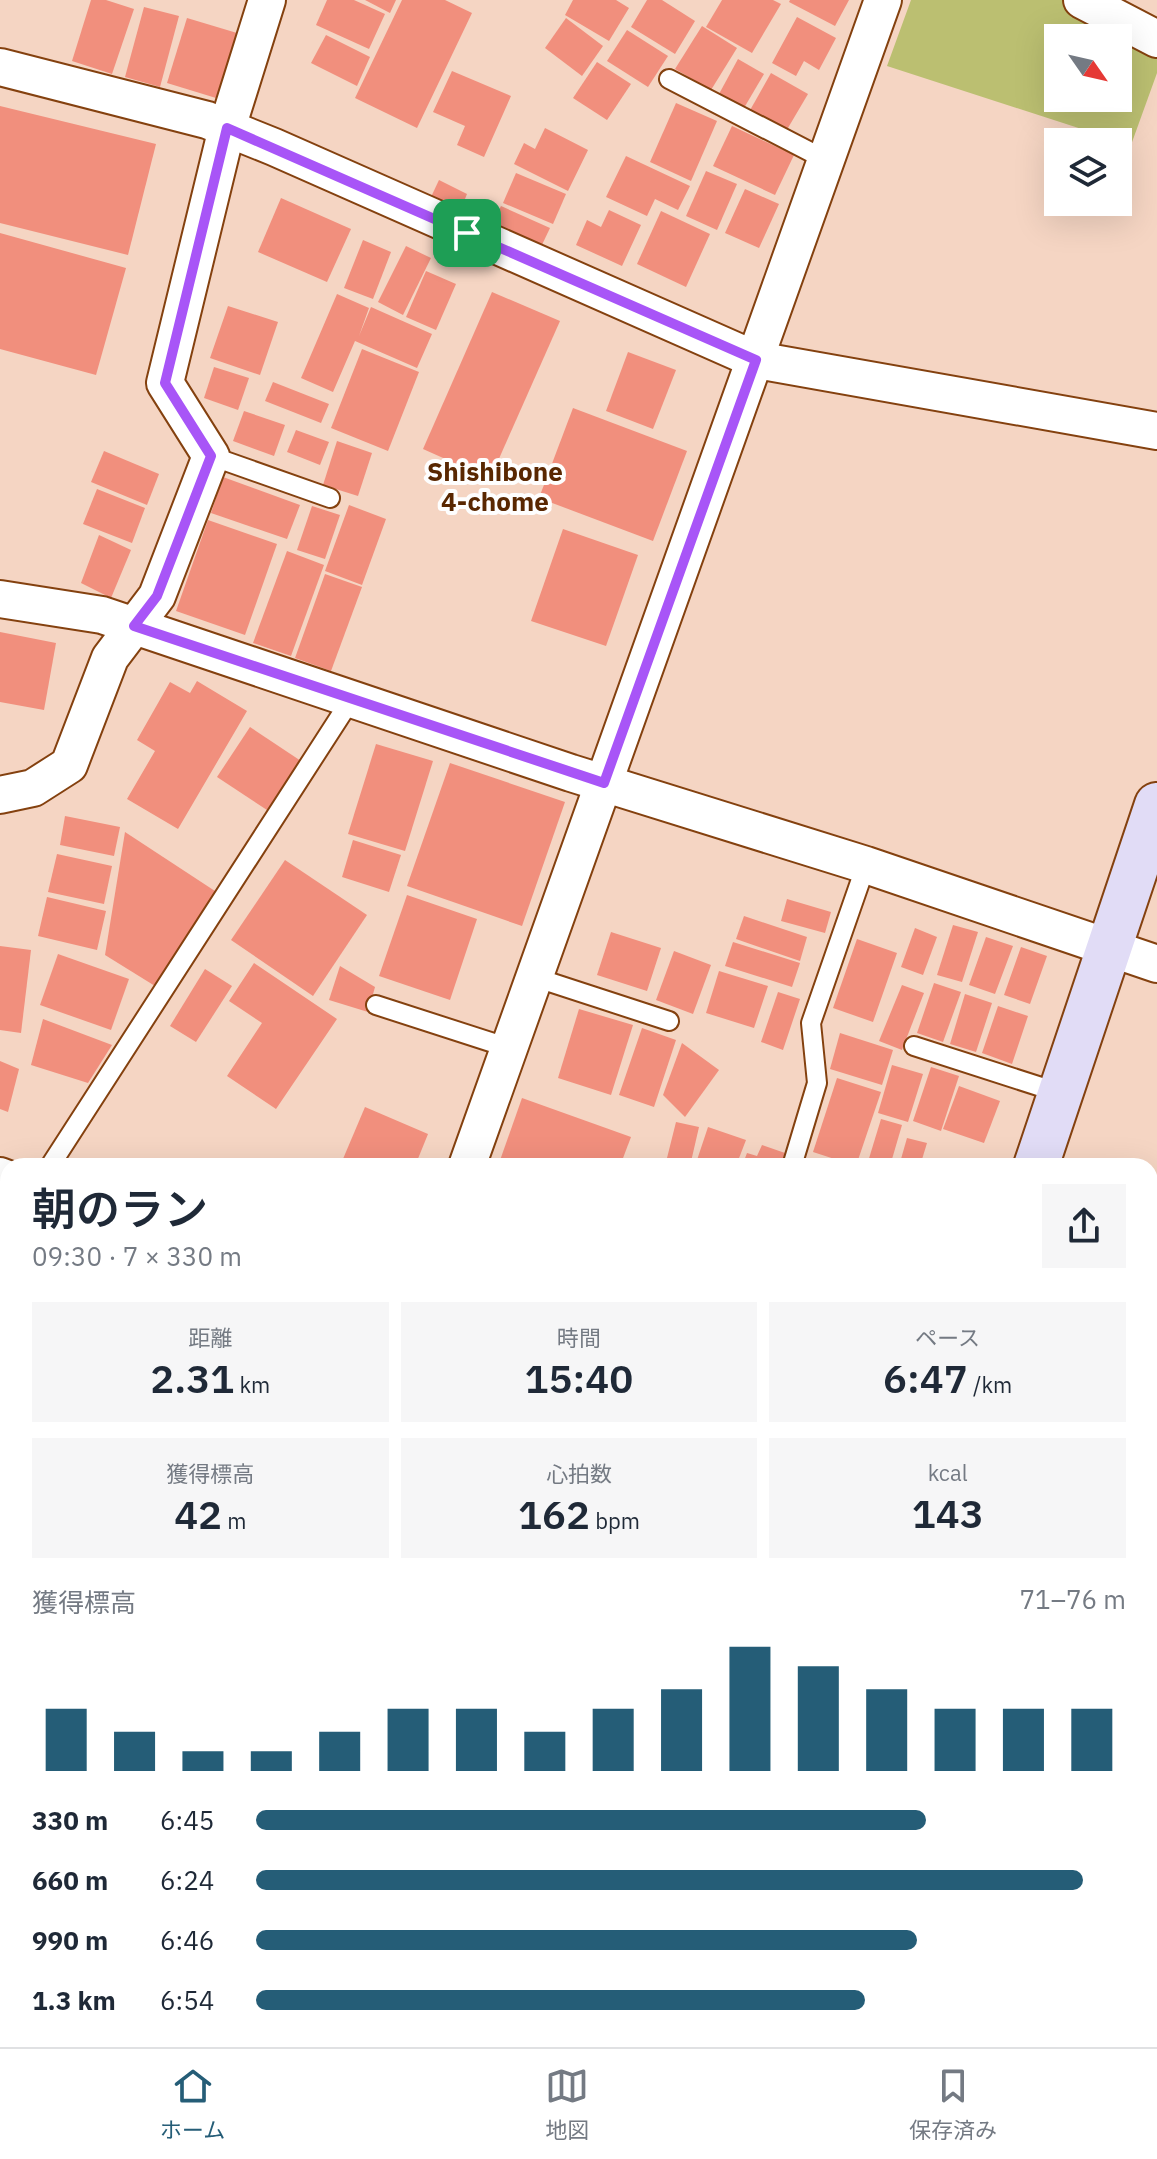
<!DOCTYPE html>
<html lang="ja">
<head>
<meta charset="utf-8">
<style>
  :root { --surface:#fff; --page:#f6f6f7; --text:#1f2937; --muted:#747a83; --line:#e0e1e3; --accent:#255d77 }
  body { margin:0; font-family:"IBM Plex Sans","Noto Sans JP",sans-serif; background:var(--page); color:var(--text); height:100vh; display:flex; flex-direction:column; font-size:30px; white-space:nowrap }
  * { box-sizing:border-box; margin:0 }
  p { font-size:26px; color:var(--muted) }
  .icon { flex:none; width:44px; height:44px; fill:none; stroke:currentColor; stroke-width:2; stroke-linecap:round; stroke-linejoin:round }
  .map { position:relative; flex:1; overflow:hidden }
  .sheet { position:absolute; left:0px; top:1158px; width:1158px; height:890px; display:flex; flex-direction:column; background:var(--surface); border-radius:24px 24px 0 0; box-shadow:0 8px 32px #0002 }
  .sheet>* { flex:none }
  .needle { width:52px; rotate:124deg }
  .fabs { position:absolute; left:1044px; top:24px; display:grid; gap:16px }
  .fabs a { display:grid; place-items:center; width:88px; height:88px; border-radius:0px; background:var(--surface); box-shadow:0 8px 32px #0002; font-size:40px }
  .pin { position:absolute; display:grid; place-items:center; width:68px; height:68px; color:#fff; margin:-34px; border-radius:16px; box-shadow:0 4px 12px #0006 }
  .round { display:grid; place-items:center; flex:none; width:84px; height:84px; border-radius:0px; background:var(--page) }
  .headline { display:flex; align-items:center; justify-content:space-between; height:136px; padding:0 32px }
  h1 { font-size:44px; font-weight:600; line-height:60px }
  .stats { display:grid; grid-template-columns:repeat(3,1fr); gap:12px; height:136px; padding:8px 32px }
  .stats div { display:grid; align-content:center; border-radius:0px; background:var(--page); text-align:center }
  .stats b { font-size:40px; font-weight:600 }
  .stats small { font-size:22px; font-weight:400 }
  .stats p { font-size:22px }
  .chart { height:224px; padding:16px 32px }
  .chart p { display:flex; justify-content:space-between }
  .chart svg { width:100%; height:144px; margin-top:8px; stroke:var(--accent); stroke-width:6 }
  ul { padding:0 32px; list-style:none; font-size:26px }
  li { display:grid; grid-template-columns:128px 96px 1fr; align-items:center; height:60px }
  li i { height:20px; border-radius:10px; background:var(--accent) }
  .tab-bar { display:flex; justify-content:space-around; align-items:center; height:112px; border-top:2px solid var(--line); background:var(--surface); font-size:22px; color:var(--muted) }
  .tab-bar a { display:grid; justify-items:center; gap:4px }
  .tab-bar .on { color:var(--accent) }
  .map>svg:first-child { display:block }
  .green { fill:#bbbf71; fill-rule:evenodd }
  .building { fill:#f18f7d }
  .lines { fill:none; stroke-linecap:round; stroke-linejoin:round }
  .lane-casing { stroke:#84410f; stroke-width:22 }
  .street-casing { stroke:#84410f; stroke-width:40 }
  .secondary-casing { stroke:#84410f; stroke-width:48 }
  .lane { stroke:#fff; stroke-width:18 }
  .street { stroke:#fff; stroke-width:36 }
  .secondary { stroke:#e1dcf6; stroke-width:44 }
  .route-casing { stroke:#fff; stroke-width:16 }
  .route { stroke:#a855f7; stroke-width:10 }
  .labels { text-anchor:middle; dominant-baseline:central; stroke-width:8; stroke-linejoin:round; paint-order:stroke }
  .neighbourhood-label { font-size:26px; font-weight:bold; fill:#592701; stroke:#fefefe }
</style>
</head>
<body>
<div class="map">
<svg width="1157" height="2047" viewBox="0 0 1157 2047">
  <rect width="100%" height="100%" fill="#f5d5c3"/>
  <!-- green -->
  <g class="green">
    <path d="M911 0H1062L1157 44V73L1131 145 887 66ZM1058 38H1118V98H1058Z"/>
    <path d="M1150 1661 1157 1676V1818L1150 1841Z"/>
  </g>
  <!-- building -->
  <g class="building">
    <path d="M91 0H106L134 9 112 74 72 61Z"/>
    <path d="M327 0H354L385 14 369 49 316 25Z"/>
    <path d="M365 0H396L390 13Z"/>
    <path d="M402 0H445L472 13 417 128 355 98Z"/>
    <path d="M573 0H616L629 8 609 41 565 15Z"/>
    <path d="M647 0H662L695 21 675 54 631 27Z"/>
    <path d="M722 0H773L781 4 752 53 706 27Z"/>
    <path d="M790 0H849L835 26 789 2Z"/>
    <path d="M144 7 179 16 160 87 125 77Z"/>
    <path d="M797 17 836 38 819 70 804 61 796 76 772 63Z"/>
    <path d="M187 18 237 33 216 98 167 83Z"/>
    <path d="M566 18 603 46 582 76 545 48Z"/>
    <path d="M702 26 737 48 711 90 675 69Z"/>
    <path d="M627 30 668 56 648 87 607 61Z"/>
    <path d="M326 35 370 57 357 86 311 63Z"/>
    <path d="M738 59 764 74 744 108 719 94Z"/>
    <path d="M597 62 631 84 607 120 573 98Z"/>
    <path d="M452 71 511 96 484 157 457 145 465 126 433 112Z"/>
    <path d="M771 73 808 94 785 133 749 112Z"/>
    <path d="M676 103 717 121 691 181 650 162Z"/>
    <path d="M0 106 156 144 128 255 0 223Z"/>
    <path d="M732 126 794 155 775 195 713 166Z"/>
    <path d="M545 128 588 150 568 191 514 164 524 143 535 149Z"/>
    <path d="M626 156 690 186 678 210 655 199 647 216 606 197Z"/>
    <path d="M706 171 737 184 717 230 686 216Z"/>
    <path d="M516 173 566 194 553 224 503 203Z"/>
    <path d="M439 180 467 194 460 211 431 197Z"/>
    <path d="M745 189 779 204 759 248 725 233Z"/>
    <path d="M281 198 351 229 327 282 258 252Z"/>
    <path d="M501 206 550 228 540 249 491 226Z"/>
    <path d="M609 210 641 225 622 266 576 245 587 220 601 227Z"/>
    <path d="M661 211 710 234 686 287 637 264Z"/>
    <path d="M0 233 126 268 96 375 0 349Z"/>
    <path d="M363 240 391 252 373 299 344 288Z"/>
    <path d="M406 246 431 258 403 315 378 302Z"/>
    <path d="M426 271 456 284 436 330 406 317Z"/>
    <path d="M492 292 560 321 490 479 423 449Z"/>
    <path d="M337 294 369 308 359 336 371 307 432 334 417 368 355 341 333 392 301 378Z"/>
    <path d="M228 306 278 322 260 375 210 358Z"/>
    <path d="M362 349 419 372 388 451 331 428Z"/>
    <path d="M628 352 676 370 653 429 606 411Z"/>
    <path d="M214 367 249 378 238 410 204 398Z"/>
    <path d="M273 382 329 404 321 423 265 401Z"/>
    <path d="M573 408 687 451 653 541 539 498Z"/>
    <path d="M244 411 285 425 274 456 233 441Z"/>
    <path d="M296 430 329 442 320 465 287 452Z"/>
    <path d="M337 441 372 453 358 496 323 485Z"/>
    <path d="M104 451 159 474 147 505 91 482Z"/>
    <path d="M223 477 300 505 287 539 211 513Z"/>
    <path d="M97 489 145 508 132 543 83 524Z"/>
    <path d="M349 505 386 519 362 585 325 571Z"/>
    <path d="M312 506 340 515 325 559 297 550Z"/>
    <path d="M208 520 277 544 245 635 176 611Z"/>
    <path d="M563 529 638 555 606 646 531 621Z"/>
    <path d="M99 535 131 550 111 598 81 583Z"/>
    <path d="M287 551 324 565 291 656 253 643Z"/>
    <path d="M325 574 362 587 331 671 295 658Z"/>
    <path d="M0 632 56 643 44 710 0 702Z"/>
    <path d="M197 681 247 711 178 829 127 799 155 751 137 740 170 682 190 693Z"/>
    <path d="M250 727 301 761 267 810 217 777Z"/>
    <path d="M376 744 433 761 405 851 348 834Z"/>
    <path d="M450 763 565 802 522 926 407 886Z"/>
    <path d="M65 816 120 827 114 856 60 845Z"/>
    <path d="M125 832 218 893 155 986 105 955Z"/>
    <path d="M353 840 401 855 389 892 342 877Z"/>
    <path d="M57 854 112 866 104 904 48 892Z"/>
    <path d="M285 860 367 915 313 996 231 940Z"/>
    <path d="M407 895 477 919 450 1000 379 976Z"/>
    <path d="M47 897 106 911 97 950 38 936Z"/>
    <path d="M787 899 831 912 825 933 781 921Z"/>
    <path d="M744 916 807 937 800 961 736 939Z"/>
    <path d="M953 925 978 932 962 982 937 975Z"/>
    <path d="M915 928 937 937 923 975 901 967Z"/>
    <path d="M611 932 661 948 647 991 597 975Z"/>
    <path d="M986 937 1013 946 995 994 969 985Z"/>
    <path d="M857 939 897 953 873 1022 833 1008Z"/>
    <path d="M733 942 800 963 792 987 725 966Z"/>
    <path d="M0 946 31 950 21 1033 0 1030Z"/>
    <path d="M1021 947 1047 956 1030 1004 1004 995Z"/>
    <path d="M674 951 711 965 693 1014 656 1000Z"/>
    <path d="M58 954 129 979 111 1030 40 1005Z"/>
    <path d="M254 963 337 1019 276 1109 227 1076 262 1023 229 1001Z"/>
    <path d="M340 966 375 987 368 1012 329 1000Z"/>
    <path d="M205 969 232 986 196 1042 170 1026Z"/>
    <path d="M719 971 768 986 754 1028 706 1013Z"/>
    <path d="M934 983 961 992 943 1042 917 1033Z"/>
    <path d="M902 985 924 993 902 1050 879 1041Z"/>
    <path d="M778 992 800 999 783 1050 761 1042Z"/>
    <path d="M965 994 992 1003 976 1052 950 1044Z"/>
    <path d="M998 1006 1028 1016 1012 1064 982 1053Z"/>
    <path d="M579 1009 633 1025 611 1095 558 1078Z"/>
    <path d="M43 1019 112 1045 88 1083 31 1065Z"/>
    <path d="M642 1028 676 1040 654 1107 619 1095Z"/>
    <path d="M840 1033 893 1050 882 1085 830 1069Z"/>
    <path d="M682 1043 719 1070 685 1117 663 1095Z"/>
    <path d="M0 1061 19 1069 8 1112 0 1109Z"/>
    <path d="M892 1065 923 1074 908 1122 878 1113Z"/>
    <path d="M931 1067 959 1076 941 1131 913 1121Z"/>
    <path d="M837 1078 881 1092 856 1166 813 1152Z"/>
    <path d="M959 1086 1000 1101 984 1143 943 1129Z"/>
    <path d="M522 1098 631 1137 620 1166H498Z"/>
    <path d="M365 1107 428 1134 415 1166H340Z"/>
    <path d="M881 1119 902 1125 890 1166H870L867 1165Z"/>
    <path d="M676 1122 699 1127 690 1166H665Z"/>
    <path d="M708 1127 746 1140 736 1166H695Z"/>
    <path d="M907 1138 927 1143 920 1166H899Z"/>
    <path d="M762 1145 785 1153 780 1166H742L747 1153 757 1156Z"/>
    <path d="M807 1159 826 1165V1166H805Z"/>
    <path d="M927 1159 948 1165V1166H924Z"/>
  </g>
  <g class="lines">
    <defs>
      <g id="lane">
        <path d="M669 79 826 160"/>
        <path d="M211 456 330 498"/>
        <path d="M534 977 669 1021"/>
        <path d="M376 1005 509 1048"/>
        <path d="M914 1046 1060 1093"/>
        <path d="M50 1166 352 698"/>
        <path d="M792 1166 817 1083 811 1023 866 865"/>
        <path d="M0 1394 8 1396"/>
        <path d="M0 1511 8 1483"/>
        <path d="M0 1880 8 1856"/>
      </g>
      <g id="street">
        <path d="M1082 0 1157 39"/>
        <path d="M0 67 207 120 274 147 756 360 1157 431"/>
        <path d="M0 599 102 615 571 773 866 865 1157 964"/>
        <path d="M0 795 33 788 69 765 110 658 157 596 211 456 165 383 227 128 267 0"/>
        <path d="M467 1166 883 0"/>
        <path d="M0 1176 8 1179"/>
        <path d="M1150 1558 1157 1560"/>
        <path d="M0 1704 8 1706"/>
        <path d="M1150 2030 1157 2032"/>
        <path d="M152 2047 155 2040"/>
        <path d="M987 2047 990 2040"/>
      </g>
      <g id="secondary">
        <path d="M1036 1166 1157 805"/>
        <path d="M738 2047 740 2040"/>
      </g>
    </defs>
    <!-- lane casing -->
    <use href="#lane" class="lane-casing"/>
    <!-- street casing -->
    <use href="#street" class="street-casing"/>
    <!-- secondary casing -->
    <use href="#secondary" class="secondary-casing"/>
    <!-- lane -->
    <use href="#lane" class="lane"/>
    <!-- street -->
    <use href="#street" class="street"/>
    <!-- secondary -->
    <use href="#secondary" class="secondary"/>
  </g>
  <g class="lines">
    <defs>
      <path id="route" d="M227 128 756 360 604 783 134 626 157 596 211 456 165 383Z"/>
    </defs>
    <!-- route casing -->
    <use href="#route" class="route-casing"/>
    <!-- route -->
    <use href="#route" class="route"/>
  </g>
  <g class="labels">
    <!-- neighbourhood labels -->
    <g class="neighbourhood-label">
      <text x="495" y="471">Shishibone<tspan x="495" dy="30">4-chome</tspan></text>
    </g>
  </g>
</svg>
<div class="fabs">
<a><svg class="needle" viewBox="-14 -14 28 28"><path d="M0-13l5 13h-10z" fill="#e53935"/><path d="M0 13l5-13h-10z" fill="#747a83"/></svg></a>
<a><svg class="icon" aria-label="layers" viewBox="0 0 24 24"><path d="M12 4l9 5-9 5-9-5zM3 14l9 5 9-5"/></svg></a>
</div>
<div class="pin" style="left:467px;top:233px;background:#1e9e55"><svg class="icon" aria-label="arrive" viewBox="0 0 24 24"><path d="M6 21V4h12l-3 4 3 4H6"/></svg></div>
<section class="sheet">
<div class="headline"><div><h1>朝のラン</h1><p>09:30 · 7 × 330 m</p></div><a class="round"><svg class="icon" aria-label="share" viewBox="0 0 24 24"><path d="M12 15V3M7 8l5-5 5 5M5 13v7h14v-7"/></svg></a></div>
<div class="stats">
<div><p>距離</p><b>2.31<small> km</small></b></div>
<div><p>時間</p><b>15:40</b></div>
<div><p>ペース</p><b>6:47<small> /km</small></b></div>
</div>
<div class="stats">
<div><p>獲得標高</p><b>42<small> m</small></b></div>
<div><p>心拍数</p><b>162<small> bpm</small></b></div>
<div><p>kcal</p><b>143</b></div>
</div>
<div class="chart"><p><span>獲得標高</span>71–76 m</p>
<svg viewBox="0 0 160 44" preserveAspectRatio="none"><path d="M5 44V25M15 44V32M25 44V38M35 44V38M45 44V32M55 44V25M65 44V25M75 44V32M85 44V25M95 44V19M105 44V6M115 44V12M125 44V19M135 44V25M145 44V25M155 44V25"/></svg>
</div>
<ul>
<li><b>330 m</b>6:45<i style="width:77%"></i></li>
<li><b>660 m</b>6:24<i style="width:95%"></i></li>
<li><b>990 m</b>6:46<i style="width:76%"></i></li>
<li><b>1.3 km</b>6:54<i style="width:70%"></i></li>
</ul>
</section>
</div>
<nav class="tab-bar">
<a class="on"><svg class="icon" aria-label="home" viewBox="0 0 24 24"><path d="M3 11l9-7 9 7M6 9v11h12V9"/></svg>ホーム</a>
<a><svg class="icon" aria-label="map" viewBox="0 0 24 24"><path d="M3 6l6-2 6 2 6-2v14l-6 2-6-2-6 2zM9 4v14M15 6v14"/></svg>地図</a>
<a><svg class="icon" aria-label="saved" viewBox="0 0 24 24"><path d="M7 4h10v16l-5-4-5 4z"/></svg>保存済み</a>
</nav>
</body>
</html>
